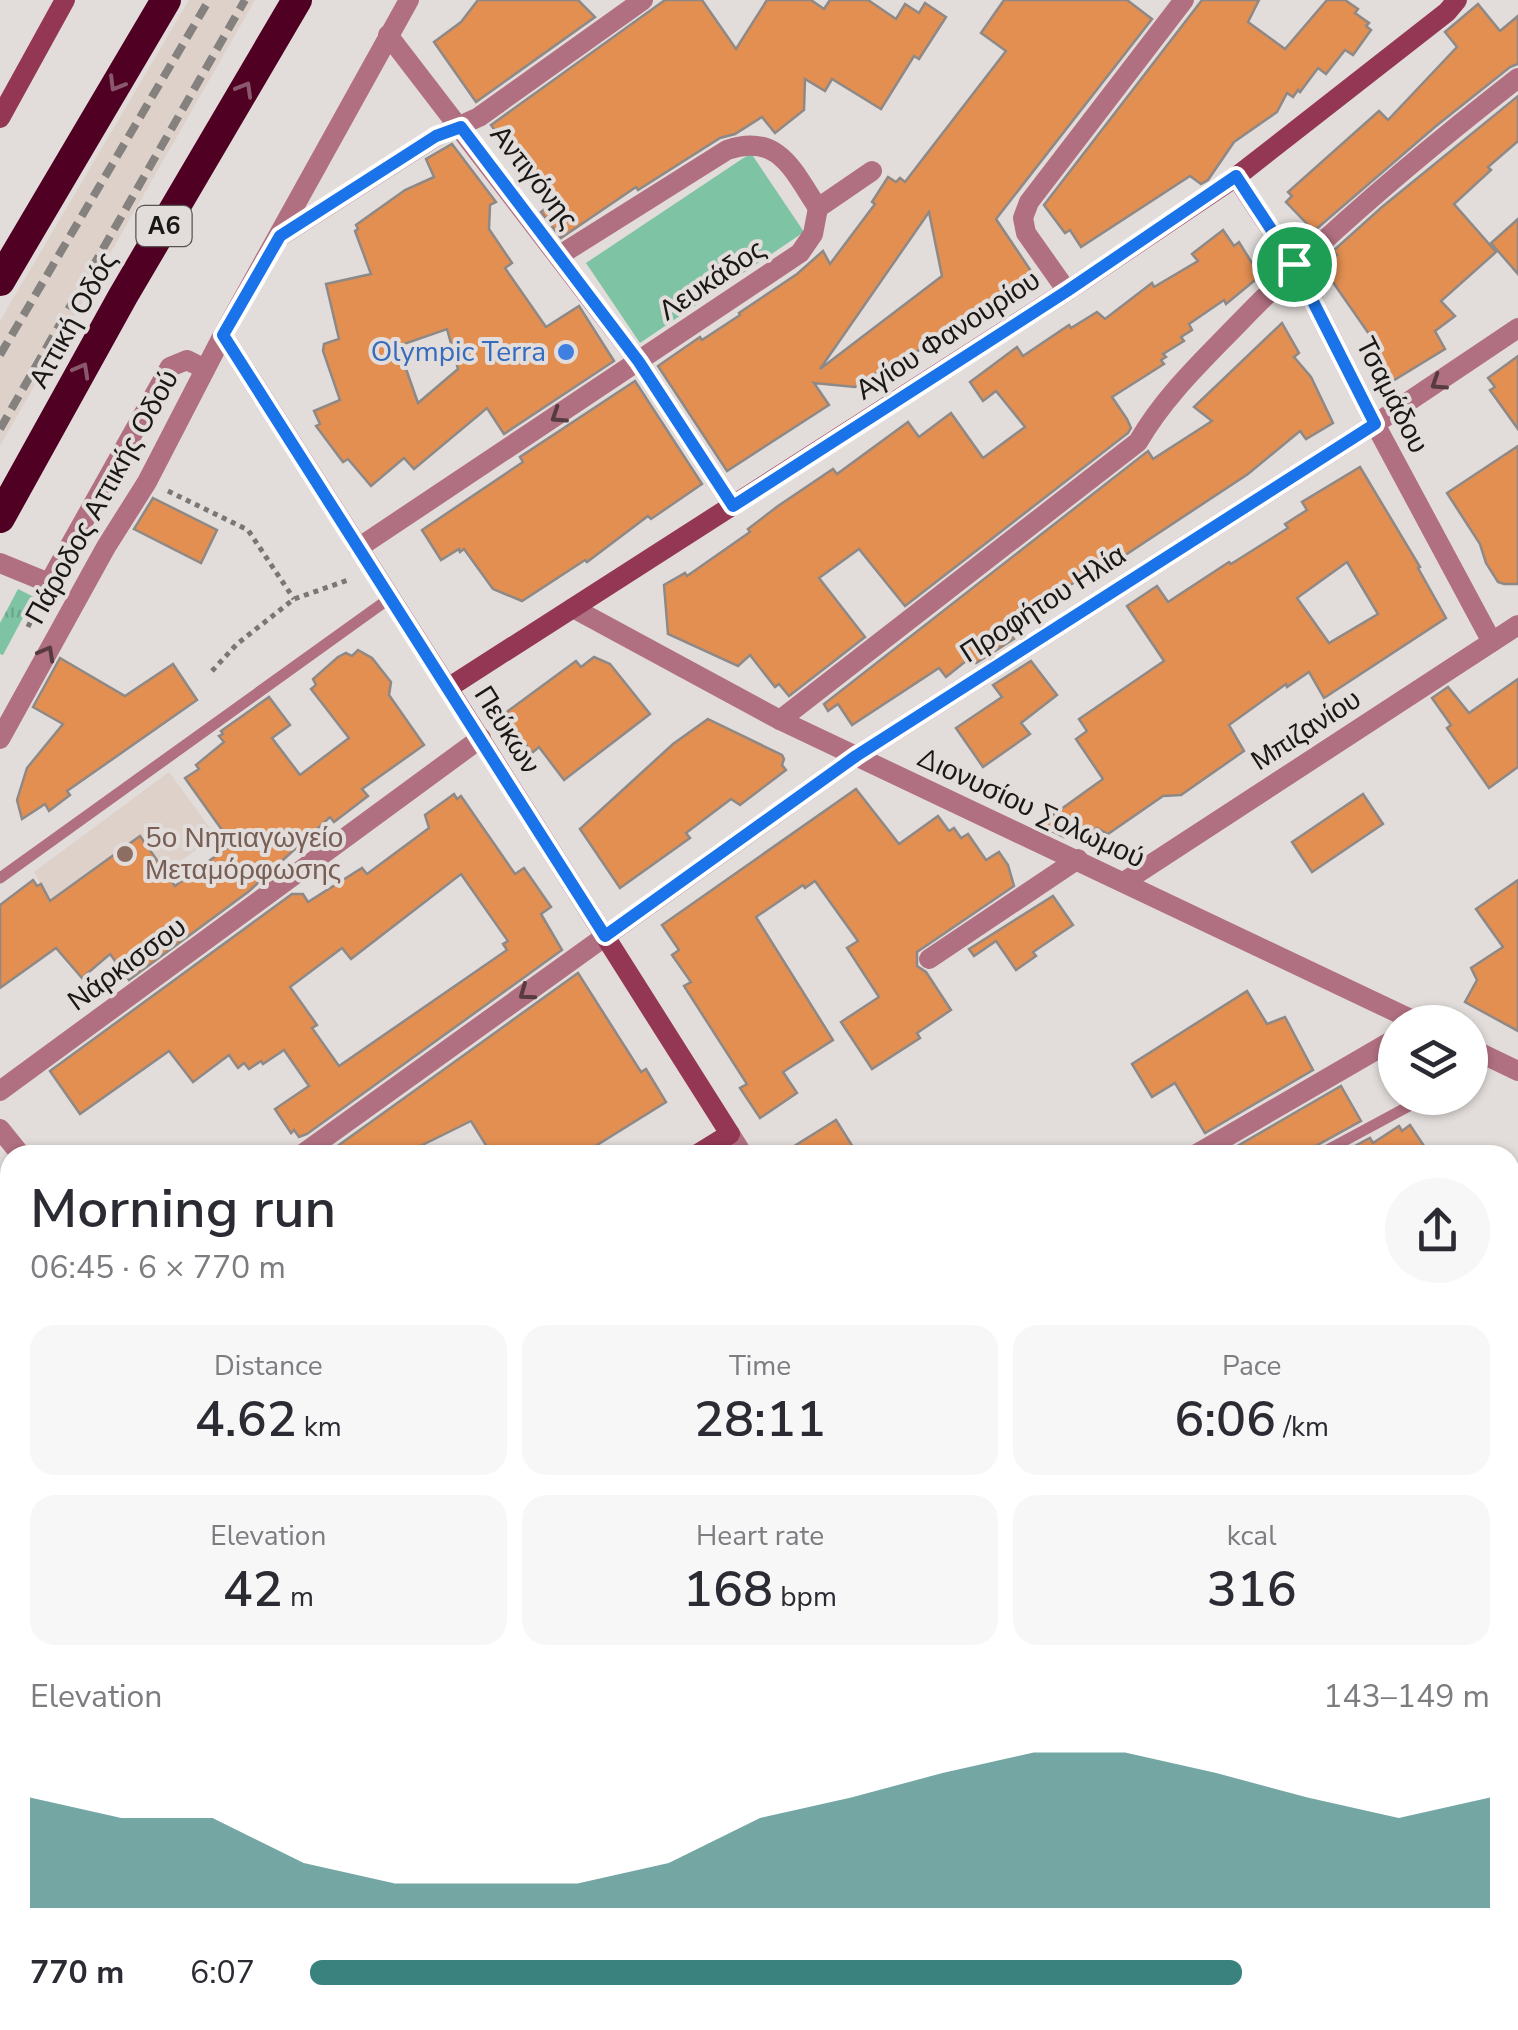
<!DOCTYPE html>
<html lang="en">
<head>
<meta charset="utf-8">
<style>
  :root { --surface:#fff; --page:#f7f7f7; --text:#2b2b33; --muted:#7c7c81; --accent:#3a827e }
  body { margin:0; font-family:"Nunito Sans",sans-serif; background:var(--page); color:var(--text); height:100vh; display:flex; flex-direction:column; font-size:38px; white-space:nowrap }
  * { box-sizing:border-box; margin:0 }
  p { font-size:32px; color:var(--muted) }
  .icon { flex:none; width:55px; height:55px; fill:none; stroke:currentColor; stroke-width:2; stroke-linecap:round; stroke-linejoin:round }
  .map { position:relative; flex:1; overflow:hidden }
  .side { position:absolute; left:0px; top:1145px; width:1520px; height:885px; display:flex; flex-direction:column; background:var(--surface); border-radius:30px 30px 0 0; box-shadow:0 2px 8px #0004 }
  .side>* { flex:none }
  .tools { position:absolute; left:1378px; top:1005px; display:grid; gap:20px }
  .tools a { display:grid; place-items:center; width:110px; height:110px; border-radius:50%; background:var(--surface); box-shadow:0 2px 8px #0004; font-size:50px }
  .pin { position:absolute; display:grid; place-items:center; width:85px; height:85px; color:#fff; margin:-42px; border:5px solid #fff; border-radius:50%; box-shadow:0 2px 10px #0007 }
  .round { display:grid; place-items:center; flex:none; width:105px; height:105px; border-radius:52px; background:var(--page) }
  .head { display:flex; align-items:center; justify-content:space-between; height:170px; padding:0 30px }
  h1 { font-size:55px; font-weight:600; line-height:75px }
  .metrics { display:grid; grid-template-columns:repeat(3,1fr); gap:15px; height:170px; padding:10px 30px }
  .metrics div { display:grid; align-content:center; border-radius:25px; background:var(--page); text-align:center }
  .metrics b { font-size:50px; font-weight:600 }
  .metrics small { font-size:28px; font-weight:400 }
  .metrics p { font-size:28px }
  .chart { height:280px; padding:20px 30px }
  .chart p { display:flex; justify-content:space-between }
  .chart svg { width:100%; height:180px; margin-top:10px; fill:var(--accent); opacity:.7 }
  ul { padding:0 30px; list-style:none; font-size:32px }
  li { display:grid; grid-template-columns:160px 120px 1fr; align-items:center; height:75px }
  li i { height:25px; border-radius:12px; background:var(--accent) }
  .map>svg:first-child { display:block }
  .built { fill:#ddd1ca }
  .grass { fill:url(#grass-tufts) }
  .park { fill:#7fc3a5 }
  .building { fill:#e38f52; stroke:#8e8986; stroke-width:2.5; fill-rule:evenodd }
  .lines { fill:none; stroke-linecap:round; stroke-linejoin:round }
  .path { stroke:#797674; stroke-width:5; stroke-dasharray:5 5; stroke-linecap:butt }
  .lane { stroke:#b17081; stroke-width:11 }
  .street { stroke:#b17081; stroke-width:20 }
  .secondary { stroke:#943755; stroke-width:20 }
  .primary { stroke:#711639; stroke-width:25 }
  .highway { stroke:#500022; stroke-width:30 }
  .rail { stroke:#84817f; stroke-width:8; stroke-dasharray:15 8; stroke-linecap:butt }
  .oneway { stroke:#8a586c }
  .oneway2 { stroke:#563b41 }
  .route-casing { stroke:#fff; stroke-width:20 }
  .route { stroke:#1a73e8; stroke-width:12 }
  .shop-dot { fill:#3f7fe0; stroke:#e2ddda; stroke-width:4 }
  .education-dot { fill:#8d6e63; stroke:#e2ddda; stroke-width:4 }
  .labels { text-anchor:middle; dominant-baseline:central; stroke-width:8; stroke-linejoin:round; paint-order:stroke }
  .shield { fill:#e2ddda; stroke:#565352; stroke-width:2.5 }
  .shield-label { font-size:25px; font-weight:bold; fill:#1a1817 }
  .street-label { font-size:28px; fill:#1a1817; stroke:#e2ddda }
  .shop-label { font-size:28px; fill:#366cbe; stroke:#e2ddda; text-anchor:end }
  .education-label { font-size:28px; fill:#785e54; stroke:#e2ddda; text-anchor:start }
</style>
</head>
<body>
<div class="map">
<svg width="1518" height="2030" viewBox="0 0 1518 2030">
  <defs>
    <pattern id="grass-tufts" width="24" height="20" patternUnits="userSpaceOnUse" patternTransform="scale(2.5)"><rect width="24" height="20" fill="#7fc3a5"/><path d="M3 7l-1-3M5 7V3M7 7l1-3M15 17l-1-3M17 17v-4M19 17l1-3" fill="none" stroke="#6da78d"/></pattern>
  </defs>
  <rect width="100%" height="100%" fill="#e2ddda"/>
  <!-- built -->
  <g class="built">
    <path d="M189 0H255L0 446V321Z"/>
    <path d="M169 772 216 836 70 939 34 872Z"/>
  </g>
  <!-- grass -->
  <path class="grass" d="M18 589 34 597 3 655 0 654V623Z"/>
  <!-- park -->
  <path class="park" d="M751 153 804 232 640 343 586 263Z"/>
  <!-- building -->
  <g class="building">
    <path d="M478 0H578L595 17 476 102 434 42 461 22Z"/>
    <path d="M665 0H702L736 49 767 0H811L824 9 830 0H868L896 19 905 4 919 13 925 3 946 17 919 59 914 56 881 109 832 79 825 91 805 79 804 110 775 133 762 117 735 134 720 138 638 190 636 187 561 238 541 212 551 204 539 184 542 182 515 142 507 148 491 125Z"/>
    <path d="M1004 0H1127L1152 19 996 219 1035 277 1031 280 1034 284 1007 302 1004 298 953 335 949 329 892 369 882 375 877 373 855 387 814 383 829 405 727 471 658 366 700 337 702 340 740 315 739 313 797 274 823 251 830 264 875 204 872 202 888 177 896 182 900 178 905 182 1006 51 981 33ZM929 212 942 276 820 369Z"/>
    <path d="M1202 0H1259L1248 22 1285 49 1327 0H1345L1358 9 1355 13 1369 23 1366 26 1371 30 1353 55 1345 50 1326 74 1318 68 1300 92 1298 90 1293 97 1287 93 1277 112 1234 142 1208 180 1201 184 1190 176 1081 247 1070 230 1065 233 1044 205Z"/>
    <path d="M1478 4 1500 31 1518 16V64L1510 67 1436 126 1314 231 1286 202 1292 196 1288 192 1379 111 1388 120 1457 47 1445 32Z"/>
    <path d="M1518 96V141L1488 167 1491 170 1454 204 1496 252 1441 301 1455 316 1435 331 1445 349 1391 382 1370 347 1376 344 1321 265 1337 255 1333 251 1382 207Z"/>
    <path d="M452 144 496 202 490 205 489 229 512 263 505 268 546 327 579 306 614 361 504 434 487 408 414 469 404 458 371 486 348 459 343 462 316 426 320 424 314 411 340 400 323 351 324 344 339 339 326 284 371 274 355 231 358 229 356 225 405 190 434 177 426 159ZM447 329 458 369 418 403 398 346Z"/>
    <path d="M1518 219V274L1491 243Z"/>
    <path d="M1223 230 1234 246 1239 242 1260 276 1226 304 1224 300 1189 324 1192 330 1181 337 1184 341 1163 354 1166 357 1161 360 1164 364 1112 397 1127 419 1131 428 1128 433 905 606 859 549 819 578 865 637 789 696 779 684 775 687 750 655 738 666 668 634 664 585 685 573 687 576 750 532 748 529 778 506 833 469 837 474 908 422 919 437 951 413 983 458 1025 427 996 391 983 401 970 382 1017 347 1023 356 1069 325 1071 328 1097 312 1105 319 1152 283 1154 287 1198 261 1192 254Z"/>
    <path d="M1282 323 1299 353 1294 357 1311 377 1333 423 1306 439 1300 431 1248 474 1095 575 1092 571 1015 621 1019 626 1010 633 1014 639 976 663 971 657 946 677 939 668 852 725 838 704 828 711 824 704 1148 451 1153 459 1212 421 1194 407Z"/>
    <path d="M1518 356V429L1490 390 1495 387 1488 378Z"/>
    <path d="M635 381 702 484 651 519 648 516 587 562 585 560 522 601 493 589 464 549 460 552 459 549 441 560 422 530 523 462 520 457Z"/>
    <path d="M1518 446V584H1504L1498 582 1486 563 1480 544 1447 493Z"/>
    <path d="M1360 467 1420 567 1418 568 1446 618 1324 698 1309 672 1287 687 1286 684 1229 725 1244 751 1181 795 1163 796 1108 834 1097 828 1088 835 1083 828 1064 837 1039 825 1103 779 1076 739 1087 731 1079 719 1164 661 1127 606 1157 586 1168 602 1229 562 1231 564 1288 528 1285 524 1307 510 1302 502ZM1347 562 1378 614 1329 643 1297 598Z"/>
    <path d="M153 498 217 530 201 563 134 529Z"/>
    <path d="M358 650 372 658 391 682 389 695 424 745 362 789 368 796 334 822 330 817 248 892 129 980 110 954 82 978 56 948 0 988V905L33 880 37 886 41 884 50 901 140 836 175 886 232 844 185 778 199 769 196 765 224 742 219 736 223 734 221 731 269 697 290 725 272 738 300 775 349 738 311 689 316 685 313 679 338 657 346 653 352 656Z"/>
    <path d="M594 657 610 664 650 714 564 780 539 747 532 753 504 714 576 661 581 667Z"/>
    <path d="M60 658 125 696 173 664 197 700 67 791 70 795 49 811 45 804 22 819 17 800 27 768 63 724 33 707Z"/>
    <path d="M1031 661 1057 695 1021 723 1030 734 983 767 956 728 1002 697 993 685Z"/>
    <path d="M1518 679V767L1489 788 1447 728 1451 725 1432 698 1448 687 1469 713Z"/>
    <path d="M708 719 782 755 784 759 782 765 786 770 740 805 731 799 686 833 690 838 620 888 580 829 673 744Z"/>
    <path d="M856 789 899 844 938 816 949 831 954 828 961 838 968 834 986 860 999 852 1008 865 1014 886 917 952V966L926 972 951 1010 917 1033 920 1038 872 1069 841 1022 879 997 847 948 858 941 815 881 805 888 803 885 756 917 833 1040 783 1072 797 1093 760 1118 740 1088 747 1084 684 986 691 982 672 955 679 950 662 925Z"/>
    <path d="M454 794 457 799 461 796 515 874 524 868 551 907 541 914 562 950 307 1134 299 1137 294 1130 291 1133 275 1109 309 1086 284 1050 263 1064 261 1061 249 1069 244 1063 238 1068 229 1055 193 1082 169 1051 80 1114 50 1071 292 894H303L308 902 362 868 367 874 429 828 425 815ZM461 874 508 941 503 944 507 950 339 1066 312 1028 317 1025 290 987 342 948 351 959Z"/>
    <path d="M1363 794 1383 824 1312 872 1292 842Z"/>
    <path d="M1518 880V1031L1465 1002 1477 980 1471 968 1503 947 1476 909Z"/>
    <path d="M1053 896 1073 925 1033 952 1036 956 1016 970 996 941 974 956 969 949Z"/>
    <path d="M578 973 641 1072 646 1069 666 1102 581 1155H492L471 1121 402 1155H325Z"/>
    <path d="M1247 991 1267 1024 1285 1017 1313 1070 1205 1133 1175 1083 1152 1097 1132 1064Z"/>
    <path d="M1341 1086 1361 1121 1314 1147 1309 1155H1222Z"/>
    <path d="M836 1120 858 1155H780Z"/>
    <path d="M1410 1125 1430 1155H1338L1370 1138 1373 1143 1399 1126 1402 1131Z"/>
  </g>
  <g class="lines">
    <!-- path -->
    <g class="path">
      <path d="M168 491 248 530 294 599"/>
      <path d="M28 627 39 603"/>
      <path d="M212 671 237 644 294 599 351 579"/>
    </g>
    <!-- lane -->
    <g class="lane">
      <path d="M0 878 390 598"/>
      <path d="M1470 1071 1492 1059"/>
      <path d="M1318 1155 1424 1098"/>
      <path d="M0 1261 10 1280"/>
      <path d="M0 1328 10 1317"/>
      <path d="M747 2030 762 2020"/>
    </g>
    <!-- street -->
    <g class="street">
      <path d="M388 35 639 362 733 506"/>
      <path d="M1236 177 1294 264 1375 424 1492 642"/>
      <path d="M282 235 435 137 479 117 643 0"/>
      <path d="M560 255 727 150C779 132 793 171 818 208"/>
      <path d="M1067 291 1026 233 1023 218 1029 202 1184 0"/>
      <path d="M223 335 448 688"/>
      <path d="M358 548 800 253 813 234 818 208 872 171"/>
      <path d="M0 563 49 583 170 367 187 360 205 369"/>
      <path d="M573 608 780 720 1417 1022"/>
      <path d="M780 720 1138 442C1164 397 1201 362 1237 325 1324 235 1419 155 1518 78"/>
      <path d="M0 739 106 547 147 482 223 335 409 0"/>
      <path d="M1124 882 1518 625"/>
      <path d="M929 959 1078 859"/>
      <path d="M1470 1048 1518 1071"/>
      <path d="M0 1091 481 738"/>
      <path d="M0 1129 21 1155"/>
      <path d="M730 1134 743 1155"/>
      <path d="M301 1155 856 756 1375 424 1518 328"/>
      <path d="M1195 1155 1395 1039"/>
      <path d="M1510 1257 1518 1252"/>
      <path d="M1510 1487 1518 1483"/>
      <path d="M1510 1612 1518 1623"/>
      <path d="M1510 1755 1518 1767"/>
      <path d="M0 1832 10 1825"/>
      <path d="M1510 1914 1518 1909"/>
      <path d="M520 2020 526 2030"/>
      <path d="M1332 2028 1344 2020"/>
      <path d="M1143 2030 1158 2020"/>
    </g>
    <!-- secondary -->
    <g class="secondary">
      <path d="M0 118 65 0"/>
      <path d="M696 1155 730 1134 448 688 1067 291 1236 177 1447 12 1457 0"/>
      <path d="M0 1519 10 1515"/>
    </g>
    <!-- primary -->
    <g class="primary">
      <path d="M0 1691 10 1706"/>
      <path d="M192 2020 198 2030"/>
      <path d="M228 2020 234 2030"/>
    </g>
    <!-- highway -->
    <g class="highway">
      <path d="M0 281 166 0"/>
      <path d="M0 518 123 296 297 0"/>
    </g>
    <!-- rail -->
    <g class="rail">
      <path d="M0 355 209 0"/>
      <path d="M0 429 245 0"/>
    </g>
  </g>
  <!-- one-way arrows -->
  <defs><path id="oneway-chevron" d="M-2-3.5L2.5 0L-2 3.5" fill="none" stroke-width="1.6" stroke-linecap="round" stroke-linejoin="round" transform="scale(2.5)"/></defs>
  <g class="oneway">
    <use href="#oneway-chevron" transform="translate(116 84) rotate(121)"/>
    <use href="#oneway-chevron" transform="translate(245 89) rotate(-60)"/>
    <use href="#oneway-chevron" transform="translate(82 370) rotate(-61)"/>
  </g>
  <g class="oneway2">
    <use href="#oneway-chevron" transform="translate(1438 383) rotate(147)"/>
    <use href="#oneway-chevron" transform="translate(558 416) rotate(147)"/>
    <use href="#oneway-chevron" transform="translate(47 653) rotate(-61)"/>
    <use href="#oneway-chevron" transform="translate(526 993) rotate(144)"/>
  </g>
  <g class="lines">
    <defs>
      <path id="route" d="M461 127 639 362 733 506 1067 291 1236 176 1294 264 1375 424 856 756 605 936 223 335 280 236 436 136Z"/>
    </defs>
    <!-- route casing -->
    <use href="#route" class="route-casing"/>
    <!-- route -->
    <use href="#route" class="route"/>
  </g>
  <!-- markers -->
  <circle class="shop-dot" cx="566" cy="352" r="10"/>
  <circle class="education-dot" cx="125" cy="854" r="10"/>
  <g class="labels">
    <!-- shield labels -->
    <rect class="shield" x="136.5" y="206" width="55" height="40" rx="8"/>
    <g class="shield-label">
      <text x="164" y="226">Α6</text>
    </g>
    <!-- street labels -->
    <g class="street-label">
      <text transform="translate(534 177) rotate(52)">Αντιγόνης</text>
      <text transform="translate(712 280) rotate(-34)">Λευκάδος</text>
      <text transform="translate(73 320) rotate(-61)">Αττική Οδός</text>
      <text transform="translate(948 335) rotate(-33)">Αγίου Φανουρίου</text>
      <text transform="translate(1392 395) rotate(63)">Τσαμάδου</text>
      <text transform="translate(102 497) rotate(-61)">Πάροδος Αττικής Οδού</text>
      <text transform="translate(1043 604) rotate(-33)">Προφήτου Ηλία</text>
      <text transform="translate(507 730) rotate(58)">Πεύκων</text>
      <text transform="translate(1306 730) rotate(-33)">Μπιζανίου</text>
      <text transform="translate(1031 808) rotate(25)">Διονυσίου Σολωμού</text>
      <text transform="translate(127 964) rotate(-36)">Νάρκισσου</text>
    </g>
    <!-- shop labels -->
    <g class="shop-label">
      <text x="546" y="352">Olympic Terra</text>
    </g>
    <!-- education labels -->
    <g class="education-label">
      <text x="145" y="838">5ο Νηπιαγωγείο<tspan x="145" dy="32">Μεταμόρφωσης</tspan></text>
    </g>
  </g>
</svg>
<div class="tools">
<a><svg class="icon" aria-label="layers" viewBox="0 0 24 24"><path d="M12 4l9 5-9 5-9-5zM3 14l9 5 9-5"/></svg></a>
</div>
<div class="pin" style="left:1294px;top:264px;background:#1e9e55"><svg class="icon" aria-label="arrive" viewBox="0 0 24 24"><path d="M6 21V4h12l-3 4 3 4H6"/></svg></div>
<section class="side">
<div class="head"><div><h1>Morning run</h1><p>06:45 · 6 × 770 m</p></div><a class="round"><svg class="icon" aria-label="share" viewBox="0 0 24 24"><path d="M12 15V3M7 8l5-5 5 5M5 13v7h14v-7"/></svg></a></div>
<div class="metrics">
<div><p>Distance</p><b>4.62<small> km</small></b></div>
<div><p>Time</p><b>28:11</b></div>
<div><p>Pace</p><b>6:06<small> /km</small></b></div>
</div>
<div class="metrics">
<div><p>Elevation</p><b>42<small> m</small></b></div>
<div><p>Heart rate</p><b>168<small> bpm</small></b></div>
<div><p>kcal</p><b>316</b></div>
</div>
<div class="chart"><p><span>Elevation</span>143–149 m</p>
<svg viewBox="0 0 160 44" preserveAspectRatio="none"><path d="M0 44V17L10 22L20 22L30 33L40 38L50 38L60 38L70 33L80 22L90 17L100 11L110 6L120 6L130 11L140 17L150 22L160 17V44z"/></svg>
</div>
<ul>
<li><b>770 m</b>6:07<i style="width:79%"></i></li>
</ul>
</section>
</div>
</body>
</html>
